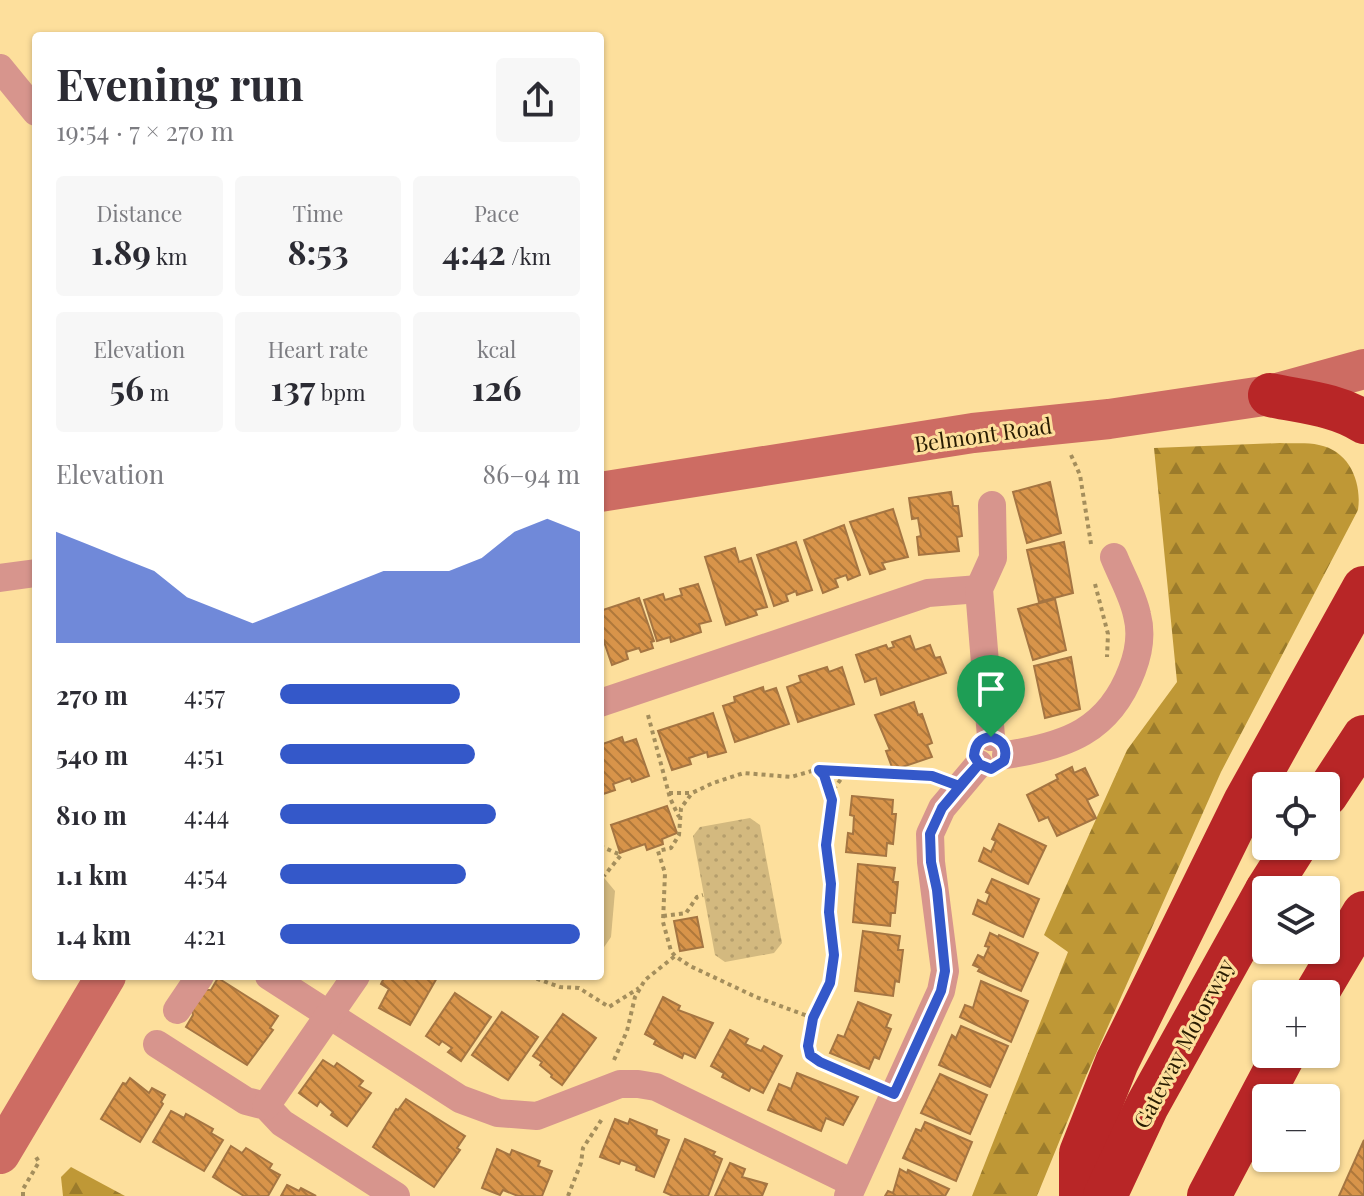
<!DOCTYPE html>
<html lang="en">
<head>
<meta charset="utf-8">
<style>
  :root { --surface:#fff; --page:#f7f7f7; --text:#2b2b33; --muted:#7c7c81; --accent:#3458c9 }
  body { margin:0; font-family:"Playfair Display",serif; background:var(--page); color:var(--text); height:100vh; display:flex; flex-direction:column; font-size:30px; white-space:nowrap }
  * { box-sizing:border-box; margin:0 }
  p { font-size:26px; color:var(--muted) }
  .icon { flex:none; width:44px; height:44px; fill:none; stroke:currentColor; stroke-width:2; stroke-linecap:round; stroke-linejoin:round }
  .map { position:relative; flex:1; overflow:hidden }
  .drawer { position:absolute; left:32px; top:32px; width:572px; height:948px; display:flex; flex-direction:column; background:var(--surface); border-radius:8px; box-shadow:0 2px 6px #0004 }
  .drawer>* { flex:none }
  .controls { position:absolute; left:1252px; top:772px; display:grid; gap:16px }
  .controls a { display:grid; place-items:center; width:88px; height:88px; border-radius:8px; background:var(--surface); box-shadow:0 2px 6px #0004; font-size:40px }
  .pin { position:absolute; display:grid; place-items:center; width:68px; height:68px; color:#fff; margin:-82px -34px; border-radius:50% 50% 50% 0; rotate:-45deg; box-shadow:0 0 8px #0007 }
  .pin .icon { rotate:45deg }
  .round { display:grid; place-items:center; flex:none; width:84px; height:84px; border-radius:8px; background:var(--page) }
  .head { display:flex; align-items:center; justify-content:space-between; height:136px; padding:0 24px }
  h1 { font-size:44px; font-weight:700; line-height:60px }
  .metrics { display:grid; grid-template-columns:repeat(3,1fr); gap:12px; height:136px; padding:8px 24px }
  .metrics div { display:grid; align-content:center; border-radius:8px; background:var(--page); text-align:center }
  .metrics b { font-size:34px; font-weight:700 }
  .metrics small { font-size:22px; font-weight:400 }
  .metrics p { font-size:22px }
  .chart { height:224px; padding:16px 24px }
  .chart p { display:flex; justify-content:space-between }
  .chart svg { width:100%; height:144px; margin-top:8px; fill:var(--accent); opacity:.7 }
  ul { padding:0 24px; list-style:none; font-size:26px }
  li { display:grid; grid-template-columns:128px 96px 1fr; align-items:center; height:60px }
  li i { height:20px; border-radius:10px; background:var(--accent) }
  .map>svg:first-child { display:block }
  .grass { fill:#d3b97f }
  .forest { fill:url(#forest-firs) }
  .park { fill:url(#park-dots) }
  .building { fill:url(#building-back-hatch); stroke:#a57542; stroke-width:2 }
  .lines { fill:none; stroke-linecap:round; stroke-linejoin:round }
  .path { stroke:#a48e5c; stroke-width:4; stroke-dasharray:4 4; stroke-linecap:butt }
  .minor { stroke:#d7958d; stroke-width:28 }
  .secondary { stroke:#cd6c63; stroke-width:40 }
  .motorway { stroke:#b82627; stroke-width:44 }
  .route-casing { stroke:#fff; stroke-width:16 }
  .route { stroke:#3458c9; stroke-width:10 }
  .labels { text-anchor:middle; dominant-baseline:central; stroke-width:6; stroke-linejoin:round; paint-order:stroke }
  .street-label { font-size:22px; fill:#281c02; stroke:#fddf9c }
</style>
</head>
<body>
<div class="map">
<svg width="1364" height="1196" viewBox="0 0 1364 1196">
  <defs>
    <pattern id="forest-firs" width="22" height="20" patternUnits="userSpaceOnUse" patternTransform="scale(2)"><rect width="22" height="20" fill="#bf9836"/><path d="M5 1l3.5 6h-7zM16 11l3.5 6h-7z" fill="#9b7b2b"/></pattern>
    <pattern id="park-dots" width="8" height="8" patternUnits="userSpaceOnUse" patternTransform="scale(2)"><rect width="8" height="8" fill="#d3b97f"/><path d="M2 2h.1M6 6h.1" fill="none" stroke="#b59e6c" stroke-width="1.8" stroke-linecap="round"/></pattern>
    <pattern id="building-back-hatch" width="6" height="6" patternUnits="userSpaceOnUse" patternTransform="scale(2)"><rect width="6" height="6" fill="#d8944a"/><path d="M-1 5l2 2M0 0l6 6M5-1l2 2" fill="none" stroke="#af783b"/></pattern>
  </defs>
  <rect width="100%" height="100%" fill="#fddf9c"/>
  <!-- grass -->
  <path class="grass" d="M600 873 615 891 611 937 600 953Z"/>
  <!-- forest -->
  <g class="forest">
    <path d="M1280 443C1292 444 1307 442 1319 445 1350 451 1362 483 1358 510L1221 772 1086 1076 1037 1196H972L1068 952 1044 935 1127 750 1177 682 1154 448Z"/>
    <path d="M71 1167 125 1196H63L61 1177Z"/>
  </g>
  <!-- park -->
  <path class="park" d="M750 818 760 825 782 943 774 953 725 962 715 955 693 836 700 827Z"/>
  <!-- building -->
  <g class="building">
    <path d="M1050 482 1061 533 1027 543 1013 492Z"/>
    <path d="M951 492 953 506H958L962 536 957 537 959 551 919 555 917 537 921 536 918 518 912 519 909 498Z"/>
    <path d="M893 509 908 557 882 563 885 569 870 574 850 522Z"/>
    <path d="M844 525 860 575 848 580 846 575 835 579 838 587 823 593 804 540Z"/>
    <path d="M796 542 812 590 797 595 796 591 786 595 788 601 774 606 757 555Z"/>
    <path d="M1064 542 1073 593 1039 602 1027 550Z"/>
    <path d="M735 548 739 562 751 558 767 607 755 610 757 615 726 625 705 557Z"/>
    <path d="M698 584 711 621 699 624 701 632 671 642 670 637 657 641 644 600 663 594 665 600 682 595 680 589Z"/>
    <path d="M639 598 654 641 651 642 653 648 641 652 639 648 626 652 628 659 612 665 600 630V611Z"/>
    <path d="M1055 599 1066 650 1033 660 1018 609Z"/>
    <path d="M910 636 915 650 930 645 935 658 940 657 946 673 881 695 876 678 865 682 856 655 886 645 888 649 894 647 892 642Z"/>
    <path d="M1071 657 1080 709 1045 718 1034 666Z"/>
    <path d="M827 667 829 672 842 667 854 704 798 722 787 687 801 682 799 676Z"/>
    <path d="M763 687 764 692 776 688 789 724 735 742 723 706 735 702 734 697Z"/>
    <path d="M914 702 918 715 922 714 932 743 927 745 932 757 893 770 886 751 890 750 875 715Z"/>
    <path d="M713 713 726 752 708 757 707 752 689 758 691 764 672 770 658 731Z"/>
    <path d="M622 737 624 743 636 739 649 776 632 782 630 778 613 784 615 790 600 795V745Z"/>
    <path d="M1072 767 1074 773 1085 768 1098 795 1087 800 1096 818 1057 836 1048 817 1039 821 1027 795 1058 779 1056 775Z"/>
    <path d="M852 796 893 800 892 814H896L893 844 887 843 886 856 846 852 848 833 853 834 854 816 850 815Z"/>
    <path d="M667 806 677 833 662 839 663 844 647 850 645 844 620 853 611 825Z"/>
    <path d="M999 824 1046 846 1028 884 979 861 984 848 991 852 996 841 992 839Z"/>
    <path d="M858 864 895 868 893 882H898L895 913H891L890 926 853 922Z"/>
    <path d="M992 879 1039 899 1023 937 973 914 978 900 986 904 990 894 986 892Z"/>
    <path d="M697 917 703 947 680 951 674 921Z"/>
    <path d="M863 931 900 936 898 950H903L899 982 895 981 893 996 855 991Z"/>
    <path d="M990 933 998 937 999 935 1038 953 1021 991 978 971 980 968 973 965 978 955 984 958 989 947 985 946Z"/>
    <path d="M385 976H438L410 1025 379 1008 389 989 381 984Z"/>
    <path d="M218 978 278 1016 270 1028 273 1030 247 1065 186 1027 193 1015 192 1010 204 990H211Z"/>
    <path d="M981 981 1028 1001 1011 1042 960 1017 965 1005 973 1008Z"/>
    <path d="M455 993 491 1017 461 1061 448 1052 452 1048 442 1041 439 1045 426 1036Z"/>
    <path d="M663 997 680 1006 678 1010 713 1023 695 1058 684 1053 682 1058 654 1044 656 1040 645 1034Z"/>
    <path d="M858 1002 891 1015 886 1027 891 1029 879 1059 874 1057 869 1069 830 1053 838 1035 844 1037Z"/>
    <path d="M502 1012 538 1037 508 1080 472 1055Z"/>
    <path d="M563 1014 596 1038 562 1085 551 1077 552 1075 540 1065 542 1062 533 1056Z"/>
    <path d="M961 1026 1008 1046 990 1087 939 1065 952 1035 956 1038Z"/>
    <path d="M730 1030 748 1039 745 1044 761 1051 764 1046 782 1056 763 1093 751 1087 749 1091 722 1077 724 1073 711 1066Z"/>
    <path d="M323 1060 334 1067 337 1063 363 1081 359 1086 371 1093 347 1126 331 1115 333 1112 320 1101 317 1106 299 1093Z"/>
    <path d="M797 1073 858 1097 843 1125 826 1118 821 1131 768 1110 779 1084 791 1089Z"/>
    <path d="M940 1074 987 1095 970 1134 921 1113Z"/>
    <path d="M130 1078 149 1093 152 1088 165 1095 161 1102 163 1104 140 1142 101 1119 123 1083 126 1084Z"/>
    <path d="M406 1099 465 1136 457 1148 460 1150 434 1187 373 1147 396 1109 398 1110Z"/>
    <path d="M171 1111 184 1118 186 1114 213 1129 211 1133 223 1140 204 1171 153 1142Z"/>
    <path d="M615 1119 628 1124 630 1119 657 1130 656 1135 669 1140 654 1177 636 1170 637 1166 621 1160 619 1164 600 1157Z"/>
    <path d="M925 1122 972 1142 956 1181 903 1158 916 1129 921 1131Z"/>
    <path d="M685 1139 715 1152 713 1155 722 1159 708 1196H673L664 1192Z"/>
    <path d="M1364 1140V1196H1339Z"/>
    <path d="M231 1146 242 1153 246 1148 272 1164 269 1169 280 1175 268 1196H244L213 1177Z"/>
    <path d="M497 1149 510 1155 512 1150 540 1161 538 1166 552 1171 542 1196H518L503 1190 500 1195 482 1188Z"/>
    <path d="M730 1163 745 1169 742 1177 767 1184 762 1196H715Z"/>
    <path d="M900 1169 907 1173 908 1170 949 1189 945 1196H885L888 1191 893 1193Z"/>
    <path d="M287 1185 299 1191 301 1188 316 1196H281Z"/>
  </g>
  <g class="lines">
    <!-- path -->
    <g class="path">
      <path d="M1071 455 1080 475 1091 544"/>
      <path d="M1095 584 1108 634 1107 657"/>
      <path d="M648 715 670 798 679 817"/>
      <path d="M821 772 824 775 831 796"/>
      <path d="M845 773 834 789 826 845 831 884 829 912 834 955 830 983 813 1018 808 1046 810 1055 820 1062 870 1084"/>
      <path d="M669 793H692"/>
      <path d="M600 846 621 855 604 876"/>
      <path d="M663 916 686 913 697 897 703 895"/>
      <path d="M529 976 560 987 579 988 609 1007 639 988"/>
      <path d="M813 1018 756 997 690 966 675 956 671 951 663 922 665 873 658 851 671 848 679 835 681 808 692 793 713 783 744 773 791 777 815 770 933 777"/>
      <path d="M614 1060 627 1031 635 997 645 980 675 956"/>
      <path d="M23 1196V1189L39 1162 36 1157"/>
      <path d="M568 1196 581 1163 583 1148 602 1119"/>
    </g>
    <!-- minor -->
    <g class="minor">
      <path d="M0 68 36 112"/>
      <path d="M0 578 36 573"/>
      <path d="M600 703 928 593 979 589"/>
      <path d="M991 737 979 589 993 558 992 505"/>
      <path d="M1006 755C1066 746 1109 731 1132 670 1139 652 1142 634 1137 615 1133 595 1121 575 1114 557"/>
      <path d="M269 976 460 1099 498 1113 537 1116 620 1084H638L656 1087 853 1183"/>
      <path d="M177 1010 200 976"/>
      <path d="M157 1044 246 1101 266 1106 282 1123 396 1196"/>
      <path d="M266 1106 356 976"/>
      <path d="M848 1196 941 991 945 971 931 862 930 834 942 808 979 764"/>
    </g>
    <!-- secondary -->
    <g class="secondary">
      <path d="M600 492 973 433 1109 419 1270 395 1364 369"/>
      <path d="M0 1154 106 976"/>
    </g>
    <!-- motorway -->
    <g class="motorway">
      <path d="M1270 395C1302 402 1336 404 1364 422"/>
      <path d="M1326 795 1364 737"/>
      <path d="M1267 890 1295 846"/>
      <path d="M1316 994 1364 913"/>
      <path d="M1081 1196V1153L1117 1062 1245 802 1364 588"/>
      <path d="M1105 1196 1147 1106 1266 892"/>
      <path d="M1209 1196 1284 1054"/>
    </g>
  </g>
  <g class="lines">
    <defs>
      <path id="route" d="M991 737C980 738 975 744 974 756L979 764 959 786 932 776 819 770 824 775 832 800 826 845 831 884 829 912 834 955 830 983 813 1018 808 1046 810 1055 820 1062 894 1094 941 991 945 971 937 890 931 862 930 834 942 808 979 764 991 769 1004 761C1008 749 1003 740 991 737"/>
    </defs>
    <!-- route casing -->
    <use href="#route" class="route-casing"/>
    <!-- route -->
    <use href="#route" class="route"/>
  </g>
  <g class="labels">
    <!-- street labels -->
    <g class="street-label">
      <text transform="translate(983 434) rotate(-8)">Belmont Road</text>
      <text transform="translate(1183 1043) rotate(-62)">Gateway Motorway</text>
    </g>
  </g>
</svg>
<div class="controls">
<a><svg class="icon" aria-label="locate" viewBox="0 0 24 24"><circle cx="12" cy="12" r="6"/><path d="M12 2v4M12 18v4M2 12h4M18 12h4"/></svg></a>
<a><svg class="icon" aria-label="layers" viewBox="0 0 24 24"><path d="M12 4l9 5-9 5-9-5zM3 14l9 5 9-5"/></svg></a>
<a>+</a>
<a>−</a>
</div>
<div class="pin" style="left:991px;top:737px;background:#1e9e55"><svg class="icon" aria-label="arrive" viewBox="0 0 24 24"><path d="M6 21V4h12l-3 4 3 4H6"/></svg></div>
<section class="drawer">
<div class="head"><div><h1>Evening run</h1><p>19:54 · 7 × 270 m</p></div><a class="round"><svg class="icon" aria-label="share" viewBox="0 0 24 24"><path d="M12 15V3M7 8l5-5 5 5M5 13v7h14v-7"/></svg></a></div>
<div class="metrics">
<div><p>Distance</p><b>1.89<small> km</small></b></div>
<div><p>Time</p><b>8:53</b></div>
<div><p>Pace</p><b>4:42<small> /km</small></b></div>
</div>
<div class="metrics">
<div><p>Elevation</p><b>56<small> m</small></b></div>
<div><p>Heart rate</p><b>137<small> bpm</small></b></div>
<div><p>kcal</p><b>126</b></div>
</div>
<div class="chart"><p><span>Elevation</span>86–94 m</p>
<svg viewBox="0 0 160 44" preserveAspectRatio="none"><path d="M0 44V10L10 14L20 18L30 22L40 30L50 34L60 38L70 34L80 30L90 26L100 22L110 22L120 22L130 18L140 10L150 6L160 10V44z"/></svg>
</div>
<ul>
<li><b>270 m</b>4:57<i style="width:60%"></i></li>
<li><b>540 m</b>4:51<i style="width:65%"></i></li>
<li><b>810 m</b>4:44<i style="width:72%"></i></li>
<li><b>1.1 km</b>4:54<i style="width:62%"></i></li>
<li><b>1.4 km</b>4:21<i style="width:100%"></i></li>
</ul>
</section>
</div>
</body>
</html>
